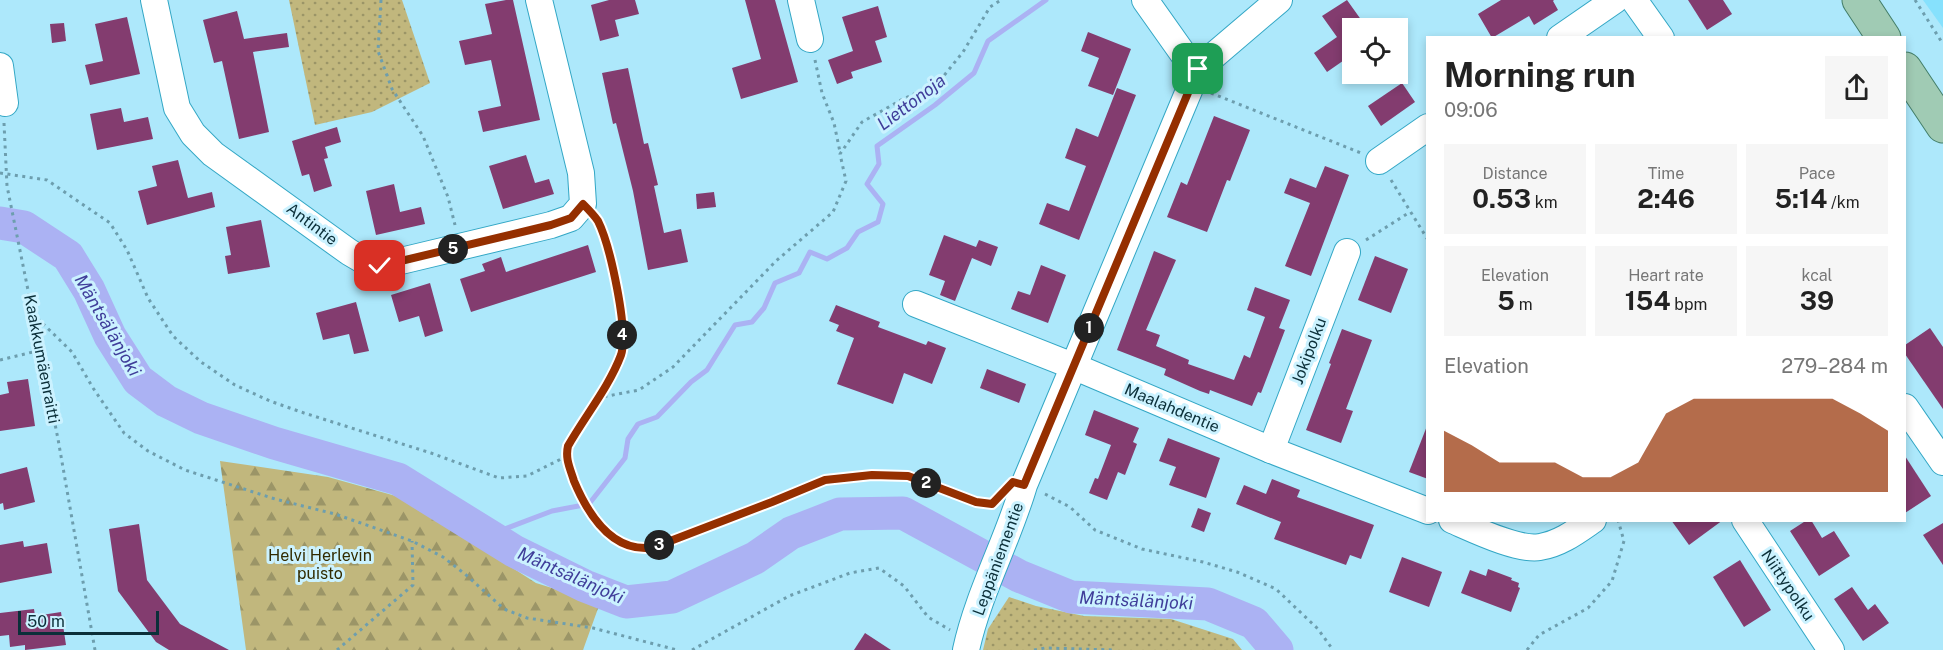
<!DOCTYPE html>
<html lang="en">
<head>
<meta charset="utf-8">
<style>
  :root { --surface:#fff; --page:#f6f6f6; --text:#222; --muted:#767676; --accent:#952f00 }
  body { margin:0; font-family:"Public Sans",sans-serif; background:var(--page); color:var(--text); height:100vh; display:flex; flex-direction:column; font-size:22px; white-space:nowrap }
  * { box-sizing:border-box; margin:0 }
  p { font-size:20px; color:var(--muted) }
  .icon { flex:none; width:33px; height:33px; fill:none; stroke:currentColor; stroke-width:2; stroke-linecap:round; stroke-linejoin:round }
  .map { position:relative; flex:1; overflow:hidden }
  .details { position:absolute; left:1426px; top:36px; width:480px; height:486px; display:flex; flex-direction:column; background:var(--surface); border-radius:0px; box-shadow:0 3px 9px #0003 }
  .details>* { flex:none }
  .buttons { position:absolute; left:1342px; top:18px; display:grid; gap:12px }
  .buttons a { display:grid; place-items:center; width:66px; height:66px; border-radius:0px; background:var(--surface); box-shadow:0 3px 9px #0003; font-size:30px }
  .scale { position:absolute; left:18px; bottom:15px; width:141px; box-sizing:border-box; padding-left:6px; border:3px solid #0b2f39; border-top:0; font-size:16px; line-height:21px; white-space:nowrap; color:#0b2f39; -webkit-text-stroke:4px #cbf2ff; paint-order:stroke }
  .pin { position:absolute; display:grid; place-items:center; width:51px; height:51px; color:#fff; margin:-26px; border-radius:12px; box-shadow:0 3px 9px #0006 }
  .km { position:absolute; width:30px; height:30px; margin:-15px; border-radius:50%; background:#222; color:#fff; font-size:16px; line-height:30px; text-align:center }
  .round { display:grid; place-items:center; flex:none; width:63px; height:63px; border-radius:0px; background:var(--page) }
  .headline { display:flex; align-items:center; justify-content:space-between; height:102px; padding:0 18px }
  h1 { font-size:33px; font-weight:700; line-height:45px }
  .figures { display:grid; grid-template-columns:repeat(3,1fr); gap:9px; height:102px; padding:6px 18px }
  .figures div { display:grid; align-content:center; border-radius:0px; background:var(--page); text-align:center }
  .figures b { font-size:26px; font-weight:700 }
  .figures small { font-size:16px; font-weight:400 }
  .figures p { font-size:16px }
  .chart { height:168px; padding:12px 18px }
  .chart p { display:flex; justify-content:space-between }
  .chart svg { width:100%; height:108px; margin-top:6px; fill:var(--accent); opacity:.7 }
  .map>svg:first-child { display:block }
  .built { fill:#86e1fd }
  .grass { fill:url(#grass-dots) }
  .forest { fill:url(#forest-firs) }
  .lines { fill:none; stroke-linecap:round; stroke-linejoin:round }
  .stream { stroke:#abb2f3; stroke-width:5 }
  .river { stroke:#abb2f3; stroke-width:33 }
  .building { fill:#833c6f }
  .minor-casing { stroke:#33a7c5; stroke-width:28 }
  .major-casing { stroke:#437e68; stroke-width:35 }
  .path { stroke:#6d9eae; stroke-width:3; stroke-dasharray:3 4.5; stroke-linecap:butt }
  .minor { stroke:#fff; stroke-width:26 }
  .major { stroke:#a0cbb4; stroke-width:33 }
  .route-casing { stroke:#fff; stroke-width:12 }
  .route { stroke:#952f00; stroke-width:8 }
  .labels { text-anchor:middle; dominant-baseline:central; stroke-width:6; stroke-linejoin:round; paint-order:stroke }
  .street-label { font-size:16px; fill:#0b2f39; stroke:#cbf2ff }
  .park-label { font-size:16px; fill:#322b01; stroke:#cbf2ff }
  .water-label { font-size:18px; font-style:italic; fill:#403e9a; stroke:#cbf2ff }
</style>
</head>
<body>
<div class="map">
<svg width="1943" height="650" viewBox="0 0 1943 650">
  <defs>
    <pattern id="grass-dots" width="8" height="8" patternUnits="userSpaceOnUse" patternTransform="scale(1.5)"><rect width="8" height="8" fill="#c1b77d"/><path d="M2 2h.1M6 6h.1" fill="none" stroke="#9b9567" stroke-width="1.8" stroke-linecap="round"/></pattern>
    <pattern id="forest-firs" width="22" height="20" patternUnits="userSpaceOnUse" patternTransform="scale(1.5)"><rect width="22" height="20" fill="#c1b77d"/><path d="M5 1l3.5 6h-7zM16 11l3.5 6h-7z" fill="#9b9567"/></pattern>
  </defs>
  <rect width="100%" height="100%" fill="#ade8fb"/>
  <!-- built -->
  <path class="built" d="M1923 0H1943V28Z"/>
  <!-- grass -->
  <g class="grass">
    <path d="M289 0H402L430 83 372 112 315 125Z"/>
    <path d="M1009 597 1036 606 1084 616 1171 619 1233 639 1242 650H983L988 629Z"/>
  </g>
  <!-- forest -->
  <path class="forest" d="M220 461 328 477 403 498 536 583 600 603 583 650H246Z"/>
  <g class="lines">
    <!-- stream -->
    <path class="stream" d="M489 535 552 511 589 504 625 458 628 439 638 424 657 417 691 382 707 370 735 325 752 322 764 308 775 283 799 273 810 252 827 259 847 248 858 232 878 222 883 204 867 184 879 164 877 146 935 105 974 73 988 41 1046 0"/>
    <!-- river -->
    <path class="river" d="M0 223 24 227 68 256 89 290 110 336 138 380 166 401 201 418 274 443 398 479 514 551 585 586 626 602 672 597 755 558 791 533 840 514 903 513 1019 576 1071 597 1208 604 1254 623 1277 650"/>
  </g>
  <!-- building -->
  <g class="building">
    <path d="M506 0H513L540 120 483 132 478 111 501 106 491 60 465 65 459 41 492 34 485 4Z"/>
    <path d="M609 0H635L639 14 615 20 619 36 600 41 591 5Z"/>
    <path d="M745 0H775L798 82 741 99 732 68 761 59Z"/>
    <path d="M1347 0 1362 21 1353 27V60L1350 56 1327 72 1314 53 1337 37 1322 16Z"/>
    <path d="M1501 0H1554L1553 1 1558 10 1534 25 1529 16 1492 38 1478 14Z"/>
    <path d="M1688 0H1723L1732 14 1707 30Z"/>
    <path d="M878 6 887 37 875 41 882 62 851 72 853 78 837 84 828 60 853 51 842 17Z"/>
    <path d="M237 11 244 39 287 33 289 47 253 52 269 132 239 139 222 61 214 63 203 20Z"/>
    <path d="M127 17 140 74 90 85 85 65 103 61 95 24Z"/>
    <path d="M64 23 66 41 52 43 50 24Z"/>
    <path d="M1088 32 1131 49 1113 95 1088 86 1099 58 1081 51Z"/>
    <path d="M628 68 644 144 648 143 658 185 654 186 664 233 681 229 688 262 648 270 633 191 616 123 613 124 602 73Z"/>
    <path d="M1402 83 1415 102 1381 126 1368 106Z"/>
    <path d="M1117 88 1136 95 1079 240 1039 224 1047 203 1069 211 1086 166 1065 158 1076 128 1098 137Z"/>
    <path d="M121 108 124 122 148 117 153 139 97 150 90 114Z"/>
    <path d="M1214 116 1250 130 1230 181 1227 180 1207 232 1167 217 1181 182 1187 185Z"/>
    <path d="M337 127 341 142 325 147 328 158 324 159 332 186 314 192 309 174 302 176 292 141Z"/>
    <path d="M526 155 535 183 549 179 554 194 503 209 489 166Z"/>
    <path d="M178 160 188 198 212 192 215 207 147 225 138 191 157 186 152 166Z"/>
    <path d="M1325 166 1349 175 1311 276 1285 266 1310 203 1284 193 1290 178 1316 188Z"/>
    <path d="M394 184 400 212 421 207 425 224 376 235 366 191Z"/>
    <path d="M714 192 716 207 697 209 696 194Z"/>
    <path d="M261 220 270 267 228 274 225 256 231 255 226 227Z"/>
    <path d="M944 235 976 247 979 240 998 247 991 266 972 258 955 301 940 295 945 281 929 275Z"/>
    <path d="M588 245 596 272 471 312 460 279 485 271 482 264 501 257 506 272Z"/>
    <path d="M1154 251 1176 260 1146 330 1160 335 1156 346 1189 360 1188 364 1234 380 1244 355 1250 358 1265 317 1247 310 1255 287 1290 300 1279 328 1285 330 1261 393 1258 392 1252 406 1210 390 1209 394 1200 391 1164 375 1166 369 1117 350Z"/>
    <path d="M1375 256 1408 269 1391 313 1358 300Z"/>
    <path d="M1041 265 1066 275 1048 323 1011 309 1018 291 1030 295Z"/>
    <path d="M430 283 443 331 425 337 419 316 399 322 391 295Z"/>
    <path d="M356 302 369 351 354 354 349 334 323 340 316 313Z"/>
    <path d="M836 305 880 322 878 327 926 345 928 341 946 348 932 384 904 373 893 404 837 384 854 338 836 331 839 325 829 321Z"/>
    <path d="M1930 328 1943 347V409L1905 354V345Z"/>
    <path d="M1342 329 1372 340 1346 409 1353 411 1341 443 1306 430 1331 364 1329 363Z"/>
    <path d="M987 369 1026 384 1019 403 980 388Z"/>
    <path d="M28 379 35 426 0 431V395L9 393 7 382Z"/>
    <path d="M1094 410 1139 428 1133 442 1137 444 1125 475 1118 472 1107 500 1089 493 1095 478 1098 479 1111 445 1085 435Z"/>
    <path d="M1427 426H1428V479L1409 472Z"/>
    <path d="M1168 438 1220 458 1206 498 1169 485 1176 467 1159 461Z"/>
    <path d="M1905 456 1931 496 1905 513Z"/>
    <path d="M27 467 35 502 4 510 3 503 0 504V474Z"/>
    <path d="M1272 479 1300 490 1297 497 1374 525 1361 559 1350 555 1346 565 1274 539 1281 522 1236 504 1244 485 1266 494Z"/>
    <path d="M1198 508 1211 513 1204 532 1191 527Z"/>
    <path d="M1671 520H1723L1689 545Z"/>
    <path d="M1807 520H1811L1822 538 1834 531 1850 556 1819 576 1790 531Z"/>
    <path d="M1943 523V565L1923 535Z"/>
    <path d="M139 524 147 580 180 624 229 650H169L156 642 118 591 109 529Z"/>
    <path d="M23 541 24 547 47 543 52 573 0 583V545Z"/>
    <path d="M1402 557 1442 572 1429 607 1389 592Z"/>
    <path d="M1740 560 1771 610 1744 627 1713 577Z"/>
    <path d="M1488 569 1512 578 1511 580 1519 583 1518 587 1520 588 1511 612 1461 593 1470 570 1486 576Z"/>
    <path d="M1852 587 1868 610 1875 604 1889 623 1863 641 1834 599Z"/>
    <path d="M34 609 35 616 61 612 66 645 25 650V645L10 647 9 635 0 636V613Z"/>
    <path d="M865 633 891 650H854Z"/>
  </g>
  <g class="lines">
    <defs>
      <g id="minor">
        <path d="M154 0 177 108 193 134 213 154 349 252 366 262 380 266 551 225 571 218 583 204 581 173 539 0"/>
        <path d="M801 0 810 39"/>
        <path d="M1145 0 1191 65 1198 69"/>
        <path d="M1634 0 1661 38"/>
        <path d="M1560 38 1615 0"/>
        <path d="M0 66 5 103"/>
        <path d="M1379 161 1428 127"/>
        <path d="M916 304 1073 366 1271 450 1428 511"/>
        <path d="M1905 407 1943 462"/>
        <path d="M1271 450 1347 252"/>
        <path d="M1452 520C1473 529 1518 551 1540 547 1560 544 1577 531 1593 520"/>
        <path d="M1745 520 1831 650"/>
        <path d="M966 650C978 594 1008 540 1024 485L1198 69 1279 0"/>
      </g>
      <g id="major">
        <path d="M1859 0 1884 38"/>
        <path d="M1905 69 1943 126"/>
      </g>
    </defs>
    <!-- minor casing -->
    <use href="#minor" class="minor-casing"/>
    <!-- major casing -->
    <use href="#major" class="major-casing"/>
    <!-- path -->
    <g class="path">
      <path d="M381 0 378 51 392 89 423 136 448 197 455 225"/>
      <path d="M1915 0 1943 44"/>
      <path d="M815 60 822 93 834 123 840 152"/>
      <path d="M1211 93 1361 153"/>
      <path d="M4 123 7 186 58 439 95 650"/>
      <path d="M0 173 47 180 110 223 127 250 148 298 173 336 201 362 235 385 270 401 304 413 431 453 499 478 527 476 565 457C583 502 604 562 665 543L772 502 825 480 872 475 908 476 976 502 992 503 994 501"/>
      <path d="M1391 180 1428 240"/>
      <path d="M597 221 614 267 622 325V352L611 377 597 398"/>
      <path d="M1366 240 1410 212"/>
      <path d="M32 313 72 352 93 388 124 433 148 451 185 470 275 499 335 514 412 541 443 557 465 574 504 609 527 618 593 628 677 650"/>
      <path d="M0 360 41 350"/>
      <path d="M565 457 568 446 597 398 639 390 673 367 776 261 833 212 846 181 840 154 862 122 903 99 938 83 963 52 990 7 1001 0"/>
      <path d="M1045 494 1070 507 1095 530 1142 549 1203 562 1237 572 1276 589 1318 629 1333 650"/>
      <path d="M337 650 413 585 412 541"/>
      <path d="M692 650 789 596 850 573 879 568 904 586 928 617 950 630"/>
      <path d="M1034 650 1045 648 1115 650"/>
      <path d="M1527 650 1539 635 1588 608 1612 581 1624 541 1618 520"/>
    </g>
    <!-- minor -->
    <use href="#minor" class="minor"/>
    <!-- major -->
    <use href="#major" class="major"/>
  </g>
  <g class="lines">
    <defs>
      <path id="route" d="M380 266 551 225 571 218 583 204C588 209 594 215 598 221 610 245 629 331 621 355 609 387 585 416 568 446 565 459 570 468 574 481 587 512 609 550 648 548 653 548 660 545 665 543L772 502 825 480 872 475 908 476 976 502 992 504 1013 482 1024 485 1198 69"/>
    </defs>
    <!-- route casing -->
    <use href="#route" class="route-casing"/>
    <!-- route -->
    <use href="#route" class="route"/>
  </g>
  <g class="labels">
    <!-- street labels -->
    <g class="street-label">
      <text transform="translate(312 224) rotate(37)">Antintie</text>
      <text transform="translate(1309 351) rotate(-69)">Jokipolku</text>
      <text transform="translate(42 359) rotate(79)">Kaakkumäenraitti</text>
      <text transform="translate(1172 408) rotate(23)">Maalahdentie</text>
      <text transform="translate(998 559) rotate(-70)">Leppäniementie</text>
      <text transform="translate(1788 585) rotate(56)">Niittypolku</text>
    </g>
    <!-- park labels -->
    <g class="park-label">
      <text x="320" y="555">Helvi Herlevin<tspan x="320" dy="18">puisto</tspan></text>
    </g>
    <!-- water labels -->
    <g class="water-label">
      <text transform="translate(911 102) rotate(-37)">Liettonoja</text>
      <text transform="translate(108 325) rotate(60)">Mäntsälänjoki</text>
      <text transform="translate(571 575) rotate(24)">Mäntsälänjoki</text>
      <text transform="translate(1136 600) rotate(3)">Mäntsälänjoki</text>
    </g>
  </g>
</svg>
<div class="buttons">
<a><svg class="icon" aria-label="locate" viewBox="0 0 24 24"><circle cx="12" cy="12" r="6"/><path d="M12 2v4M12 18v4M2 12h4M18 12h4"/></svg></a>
</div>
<div class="scale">50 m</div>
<div class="pin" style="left:1198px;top:69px;background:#1e9e55"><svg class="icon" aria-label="arrive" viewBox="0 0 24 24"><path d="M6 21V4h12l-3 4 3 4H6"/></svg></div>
<div class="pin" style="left:380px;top:266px;background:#d93025"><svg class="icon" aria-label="check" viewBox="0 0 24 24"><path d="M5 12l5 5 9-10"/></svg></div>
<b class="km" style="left:1089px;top:328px">1</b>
<b class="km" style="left:926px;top:483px">2</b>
<b class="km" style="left:659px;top:545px">3</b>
<b class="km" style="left:622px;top:335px">4</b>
<b class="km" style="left:453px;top:249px">5</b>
<section class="details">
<div class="headline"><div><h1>Morning run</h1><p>09:06</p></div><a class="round"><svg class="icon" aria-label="share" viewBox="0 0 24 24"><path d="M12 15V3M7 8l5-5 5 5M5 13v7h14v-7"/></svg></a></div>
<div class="figures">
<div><p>Distance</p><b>0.53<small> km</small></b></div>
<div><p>Time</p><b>2:46</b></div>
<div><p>Pace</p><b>5:14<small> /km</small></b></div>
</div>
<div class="figures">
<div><p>Elevation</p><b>5<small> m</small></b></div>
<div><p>Heart rate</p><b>154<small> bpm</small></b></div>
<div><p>kcal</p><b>39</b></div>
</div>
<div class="chart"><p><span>Elevation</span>279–284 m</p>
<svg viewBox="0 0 160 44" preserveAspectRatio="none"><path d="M0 44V19L10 25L20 32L30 32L40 32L50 38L60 38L70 32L80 12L90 6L100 6L110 6L120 6L130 6L140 6L150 12L160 19V44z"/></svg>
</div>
</section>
</div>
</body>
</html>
